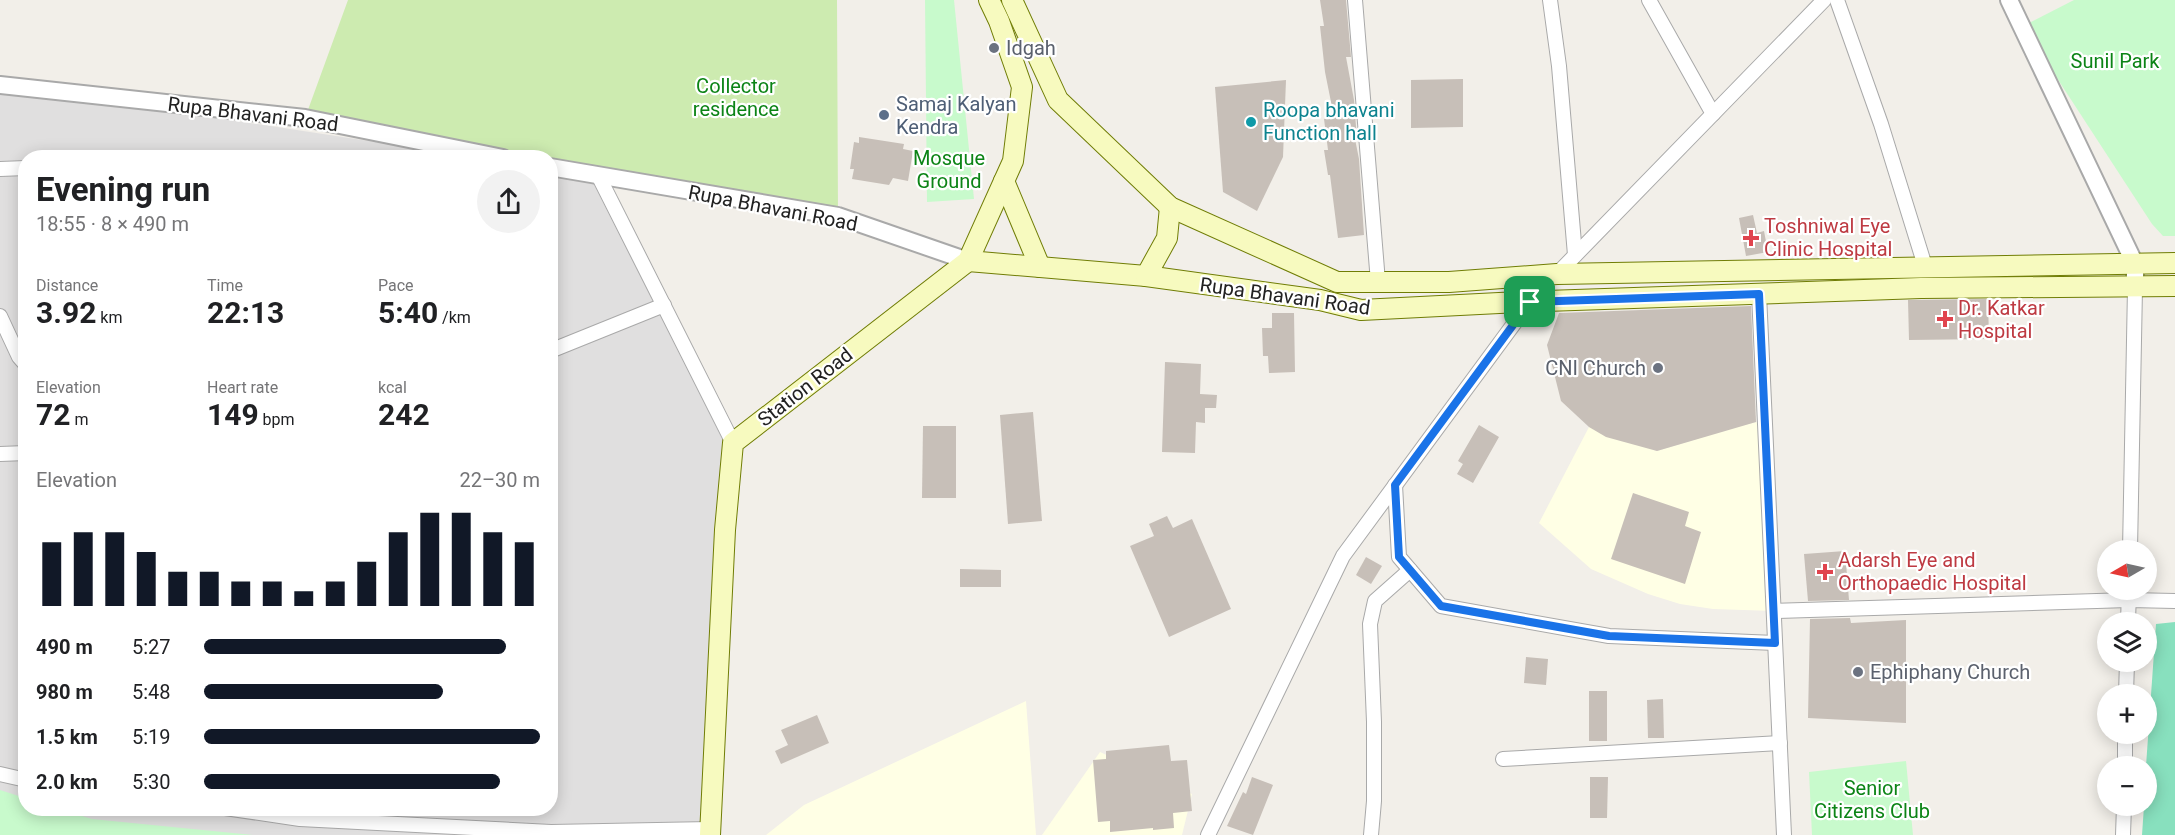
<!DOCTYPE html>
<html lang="en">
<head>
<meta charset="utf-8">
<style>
  :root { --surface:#fff; --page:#f2f2f2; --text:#202124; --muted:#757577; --accent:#111827 }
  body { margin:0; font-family:Roboto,sans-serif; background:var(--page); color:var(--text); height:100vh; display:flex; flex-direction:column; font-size:22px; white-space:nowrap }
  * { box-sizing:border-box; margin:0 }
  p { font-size:20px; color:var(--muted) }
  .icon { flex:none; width:33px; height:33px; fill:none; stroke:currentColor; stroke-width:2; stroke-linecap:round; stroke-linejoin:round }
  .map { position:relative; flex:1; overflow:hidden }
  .sheet { position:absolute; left:18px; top:150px; width:540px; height:666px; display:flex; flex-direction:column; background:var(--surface); border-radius:24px; box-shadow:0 3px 15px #0003 }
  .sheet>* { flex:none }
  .needle { width:39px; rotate:261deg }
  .buttons { position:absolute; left:2097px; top:540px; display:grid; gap:12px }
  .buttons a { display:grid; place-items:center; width:60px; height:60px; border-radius:50%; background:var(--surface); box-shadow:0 3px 15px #0003; font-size:30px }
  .pin { position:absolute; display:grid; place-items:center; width:51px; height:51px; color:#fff; margin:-26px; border-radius:12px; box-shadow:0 3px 9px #0006 }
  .round { display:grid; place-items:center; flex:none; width:63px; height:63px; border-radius:32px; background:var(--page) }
  .summary { display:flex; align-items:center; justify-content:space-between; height:102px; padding:0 18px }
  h1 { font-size:33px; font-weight:700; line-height:45px }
  .metrics { display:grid; grid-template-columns:repeat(3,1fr); gap:9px; height:102px; padding:6px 18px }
  .metrics div { display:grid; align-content:center }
  .metrics b { font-size:30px; font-weight:700 }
  .metrics small { font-size:16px; font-weight:400 }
  .metrics p { font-size:16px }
  .chart { height:168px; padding:12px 18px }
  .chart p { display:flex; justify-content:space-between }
  .chart svg { width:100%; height:108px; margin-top:6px; stroke:var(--accent); stroke-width:6 }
  ul { padding:0 18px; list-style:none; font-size:20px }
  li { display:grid; grid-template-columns:96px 72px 1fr; align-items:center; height:45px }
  li i { height:15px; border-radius:8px; background:var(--accent) }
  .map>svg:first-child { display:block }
  .residential { fill:#e0dfdf }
  .education { fill:#ffffe5 }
  .grass { fill:#cdebb0 }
  .park { fill:#c8facc }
  .pitch { fill:#88e0be }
  .building { fill:#c7bfb8 }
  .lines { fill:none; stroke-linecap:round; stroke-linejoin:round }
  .minor-casing { stroke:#a9a9a9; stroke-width:16 }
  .tertiary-casing { stroke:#a9a9a9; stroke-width:20 }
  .secondary-casing { stroke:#707d05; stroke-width:22 }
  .minor { stroke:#fff; stroke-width:14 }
  .tertiary { stroke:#fff; stroke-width:16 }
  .secondary { stroke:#f7fabf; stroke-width:20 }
  .route-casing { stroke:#fff; stroke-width:12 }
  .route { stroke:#1a73e8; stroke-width:8 }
  .worship-dot { fill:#6b7280; stroke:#fff; stroke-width:2 }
  .service-dot { fill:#5c6f8a; stroke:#fff; stroke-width:2 }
  .culture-dot { fill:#0f9aa8; stroke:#fff; stroke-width:2 }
  .health-dot { fill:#e0444e; stroke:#fff; stroke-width:2 }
  .labels { text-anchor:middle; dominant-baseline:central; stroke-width:4.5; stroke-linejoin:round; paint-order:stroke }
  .worship-label { font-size:20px; fill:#5b616d; stroke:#fff; text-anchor:start }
  .park-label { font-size:20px; fill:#0c8416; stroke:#fff }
  .service-label { font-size:20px; fill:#4e5e75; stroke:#fff; text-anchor:start }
  .culture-label { font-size:20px; fill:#0d838f; stroke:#fff; text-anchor:start }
  .street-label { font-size:20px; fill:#222; stroke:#fff }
  .health-label { font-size:20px; fill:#be3a42; stroke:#fff; text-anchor:start }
</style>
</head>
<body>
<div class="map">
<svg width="2175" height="835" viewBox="0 0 2175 835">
  <rect width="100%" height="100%" fill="#f2efe9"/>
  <!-- residential -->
  <path class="residential" d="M0 85 474 157 26 158V808H550L551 169 599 177 733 443 710 835H0Z"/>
  <!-- education -->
  <g class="education">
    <path d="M1765 420 1774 611 1713 609 1680 604 1648 594 1591 569 1539 523 1589 427 1657 451 1736 427Z"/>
    <path d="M1026 701 1036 835H766L804 805Z"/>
    <path d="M1100 752 1192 794 1182 835H1042Z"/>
  </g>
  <!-- grass -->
  <path class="grass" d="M348 0H837L838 216 551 163 550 158 520 157 305 118Z"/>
  <!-- park -->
  <g class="park">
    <path d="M925 0H954L974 199 927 202Z"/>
    <path d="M2074 0H2175V236H2163L2152 224 2023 26Z"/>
    <path d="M1906 761 1913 835H1812L1809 772Z"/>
    <path d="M0 790 25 798 26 808 59 809 92 819 253 835H0Z"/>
  </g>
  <!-- pitch -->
  <path class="pitch" d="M2175 622V835H2142L2144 806H2146V766L2156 624Z"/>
  <!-- building -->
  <g class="building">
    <path d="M1320 0H1346L1351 57H1346L1354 100 1357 139H1355L1359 159 1364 235 1338 238 1330 175H1328L1324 150H1328L1324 119 1334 117 1325 72 1320 26H1324Z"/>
    <path d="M1463 79V127L1411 128V80Z"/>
    <path d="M1286 80 1283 157 1257 211 1223 192 1215 87Z"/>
    <path d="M859 137 904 144 903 149 913 151 908 181 893 178 889 185 852 179 854 169H850L854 142 859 143Z"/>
    <path d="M1753 215 1757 233 1764 231 1768 252 1746 256 1739 218Z"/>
    <path d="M1988 299 1989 339 1909 340 1908 300Z"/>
    <path d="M1751 306 1756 422 1657 451 1606 437 1589 427 1561 401 1547 345 1559 313Z"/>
    <path d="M1272 313H1294L1295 372 1269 373 1268 356H1263L1262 328H1272Z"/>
    <path d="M1165 362 1201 364 1200 394 1217 395 1216 408H1205V423L1196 422 1195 453 1162 452Z"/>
    <path d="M1033 412 1042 521 1008 524 1000 415Z"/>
    <path d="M1479 425 1499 437 1473 483 1457 474 1463 464 1458 461Z"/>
    <path d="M923 426H956V498H922Z"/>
    <path d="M1633 493 1689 512 1685 526 1701 532 1685 584 1611 559Z"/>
    <path d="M1167 516 1173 528 1192 519 1231 609 1169 637 1130 546 1154 536 1149 524Z"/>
    <path d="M1845 551 1849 600 1808 601 1804 554Z"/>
    <path d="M1366 557 1382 566 1371 584 1356 575Z"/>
    <path d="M960 569 1001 570V587H960Z"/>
    <path d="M1850 618 1851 623 1906 620V723L1808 718 1810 619Z"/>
    <path d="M1526 657 1548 659 1546 685 1524 683Z"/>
    <rect x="1589" y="691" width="18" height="50"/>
    <path d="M1663 699 1664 738H1648L1647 700Z"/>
    <path d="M817 715 829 743 781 764 775 751 788 745 781 730Z"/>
    <path d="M1169 745 1171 761 1187 760 1192 811 1173 813 1174 828 1153 830V828L1110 832V821L1098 822 1093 760 1106 759V751Z"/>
    <path d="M1252 777 1273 785 1253 835 1227 826 1243 792 1246 794Z"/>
    <path d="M1590 777H1608L1607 818H1590Z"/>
  </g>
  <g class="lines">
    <defs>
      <g id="minor">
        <path d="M1355 0 1378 282"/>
        <path d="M1550 0 1559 66 1575 255"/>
        <path d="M1649 0 1713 114"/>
        <path d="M1837 0 1881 124 1925 266"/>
        <path d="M0 169 26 168"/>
        <path d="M599 177 733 443"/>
        <path d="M1557 274 1824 0"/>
        <path d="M1759 294 1784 835"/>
        <path d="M0 316 19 357 26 365"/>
        <path d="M550 351 664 305"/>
        <path d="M0 454 26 453"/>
        <path d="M1395 485 1399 557 1441 606 1609 636 1775 643"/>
        <path d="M2130 550 2135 288"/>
        <path d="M1774 611 2129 600 2175 601"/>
        <path d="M2128 622 2129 590"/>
        <path d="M2126 694 2127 662"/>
        <path d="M1503 759 1780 743"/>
        <path d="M2125 766V734"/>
        <path d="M0 774 26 780"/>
        <path d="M225 808 300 819 551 832 710 829"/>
        <path d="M1208 835 1343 556 1530 302"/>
        <path d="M1371 835 1374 801V722L1370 624 1375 601 1410 570"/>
        <path d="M2123 835 2124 806"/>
      </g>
      <g id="tertiary">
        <path d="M2009 0 2135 264V288"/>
        <path d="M0 85 305 118 503 158"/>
        <path d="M550 167 838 216 968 261"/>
      </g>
      <g id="secondary">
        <path d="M1012 0 1058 100 1170 207 1337 282H1449L1557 274 2175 263"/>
        <path d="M1004 181 1040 267"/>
        <path d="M968 261 1146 276 1320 300 1361 310 1519 302 1921 288 2175 286"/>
        <path d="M1146 276 1167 238 1170 207"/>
        <path d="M710 835 725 530 733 443 968 261 1013 161 1022 87 999 21 989 0"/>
      </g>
    </defs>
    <!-- minor casing -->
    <use href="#minor" class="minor-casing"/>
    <!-- tertiary casing -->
    <use href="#tertiary" class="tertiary-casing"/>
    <!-- secondary casing -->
    <use href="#secondary" class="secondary-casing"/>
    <!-- minor -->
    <use href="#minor" class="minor"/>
    <!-- tertiary -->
    <use href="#tertiary" class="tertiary"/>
    <!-- secondary -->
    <use href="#secondary" class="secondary"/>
  </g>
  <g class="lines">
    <defs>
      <path id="route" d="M1759 294 1775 643 1609 636 1441 606 1399 557 1395 485 1530 302Z"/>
    </defs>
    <!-- route casing -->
    <use href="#route" class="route-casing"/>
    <!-- route -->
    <use href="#route" class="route"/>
  </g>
  <!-- markers -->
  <g class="worship-dot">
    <circle cx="994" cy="48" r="6"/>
    <circle cx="1658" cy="368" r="6"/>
    <circle cx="1858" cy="672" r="6"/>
  </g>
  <circle class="service-dot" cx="884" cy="115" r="6"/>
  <circle class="culture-dot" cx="1251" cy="122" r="6"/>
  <g class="health-dot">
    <path d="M1748 229h6v6h6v6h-6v6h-6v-6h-6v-6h6z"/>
    <path d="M1942 310h6v6h6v6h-6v6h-6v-6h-6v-6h6z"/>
    <path d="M1822 563h6v6h6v6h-6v6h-6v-6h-6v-6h6z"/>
  </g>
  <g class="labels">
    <!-- worship labels -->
    <g class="worship-label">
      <text x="1006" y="48">Idgah</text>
      <text x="1646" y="368" text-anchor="end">CNI Church</text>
      <text x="1870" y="672">Ephiphany Church</text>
    </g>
    <!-- park labels -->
    <g class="park-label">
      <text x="2115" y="61">Sunil Park</text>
      <text x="736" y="86">Collector<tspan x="736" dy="23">residence</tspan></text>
      <text x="949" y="158">Mosque<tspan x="949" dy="23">Ground</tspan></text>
      <text x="1872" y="788">Senior<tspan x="1872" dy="23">Citizens Club</tspan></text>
    </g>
    <!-- service labels -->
    <g class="service-label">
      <text x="896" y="104">Samaj Kalyan<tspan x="896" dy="23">Kendra</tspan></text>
    </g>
    <!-- culture labels -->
    <g class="culture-label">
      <text x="1263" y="110">Roopa bhavani<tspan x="1263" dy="23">Function hall</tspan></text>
    </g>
    <!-- street labels -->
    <g class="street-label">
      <text transform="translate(253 114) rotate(7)">Rupa Bhavani Road</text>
      <text transform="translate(773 208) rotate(11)">Rupa Bhavani Road</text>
      <text transform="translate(1285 296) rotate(8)">Rupa Bhavani Road</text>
      <text transform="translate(805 387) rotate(-38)">Station Road</text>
    </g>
    <!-- health labels -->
    <g class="health-label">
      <text x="1764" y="226">Toshniwal Eye<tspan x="1764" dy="23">Clinic Hospital</tspan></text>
      <text x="1958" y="308">Dr. Katkar<tspan x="1958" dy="23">Hospital</tspan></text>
      <text x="1838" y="560">Adarsh Eye and<tspan x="1838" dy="23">Orthopaedic Hospital</tspan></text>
    </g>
  </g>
</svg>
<div class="buttons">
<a><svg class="needle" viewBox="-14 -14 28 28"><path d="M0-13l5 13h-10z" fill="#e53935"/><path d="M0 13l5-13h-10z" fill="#757577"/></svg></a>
<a><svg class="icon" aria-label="layers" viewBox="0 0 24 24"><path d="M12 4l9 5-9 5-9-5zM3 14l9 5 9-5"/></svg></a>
<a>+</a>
<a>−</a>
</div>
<div class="pin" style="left:1530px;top:302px;background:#1e9e55"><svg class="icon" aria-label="arrive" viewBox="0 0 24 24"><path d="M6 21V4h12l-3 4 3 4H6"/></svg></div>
<section class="sheet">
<div class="summary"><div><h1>Evening run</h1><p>18:55 · 8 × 490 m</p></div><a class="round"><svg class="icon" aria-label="share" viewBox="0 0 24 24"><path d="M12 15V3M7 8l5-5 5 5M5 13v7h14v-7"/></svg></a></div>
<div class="metrics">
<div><p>Distance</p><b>3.92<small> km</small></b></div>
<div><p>Time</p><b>22:13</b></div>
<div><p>Pace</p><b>5:40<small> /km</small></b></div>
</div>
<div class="metrics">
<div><p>Elevation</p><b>72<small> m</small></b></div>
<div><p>Heart rate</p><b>149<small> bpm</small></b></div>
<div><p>kcal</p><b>242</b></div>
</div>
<div class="chart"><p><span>Elevation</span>22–30 m</p>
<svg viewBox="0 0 160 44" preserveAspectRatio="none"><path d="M5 44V18M15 44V14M25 44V14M35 44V22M45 44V30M55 44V30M65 44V34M75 44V34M85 44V38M95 44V34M105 44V26M115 44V14M125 44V6M135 44V6M145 44V14M155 44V18"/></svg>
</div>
<ul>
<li><b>490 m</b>5:27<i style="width:90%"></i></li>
<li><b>980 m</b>5:48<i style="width:71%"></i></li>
<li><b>1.5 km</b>5:19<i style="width:100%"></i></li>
<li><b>2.0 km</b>5:30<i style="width:88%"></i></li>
</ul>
</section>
</div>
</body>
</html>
